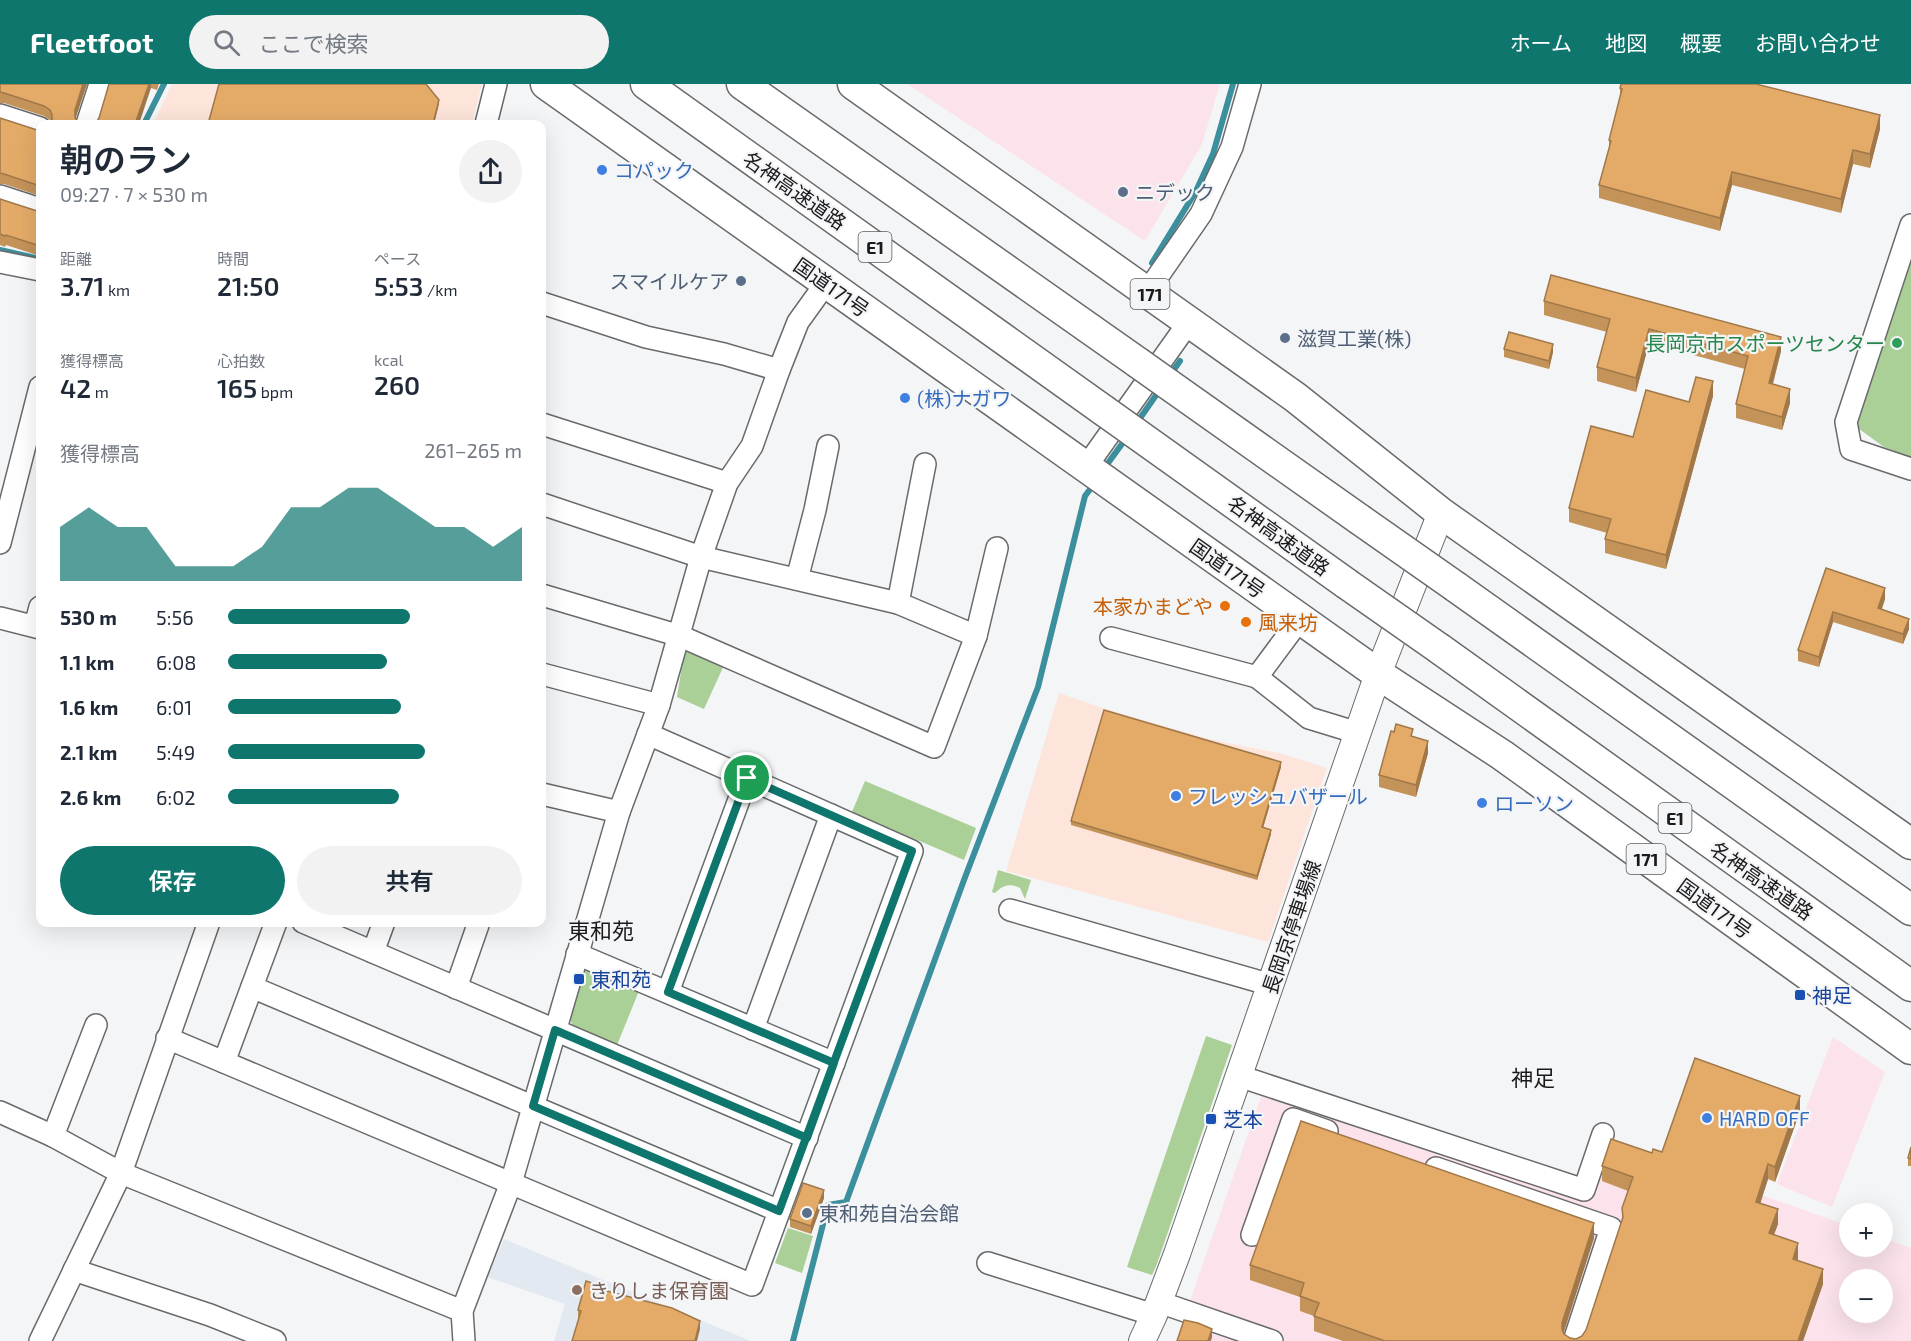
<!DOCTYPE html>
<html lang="ja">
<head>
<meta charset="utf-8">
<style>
  :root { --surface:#fff; --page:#f2f2f3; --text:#1f2937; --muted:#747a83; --accent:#0f766e }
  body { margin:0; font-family:"Exo 2","Noto Sans JP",sans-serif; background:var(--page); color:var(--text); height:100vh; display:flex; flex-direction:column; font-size:22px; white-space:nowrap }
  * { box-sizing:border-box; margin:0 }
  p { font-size:20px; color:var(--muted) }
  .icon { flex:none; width:33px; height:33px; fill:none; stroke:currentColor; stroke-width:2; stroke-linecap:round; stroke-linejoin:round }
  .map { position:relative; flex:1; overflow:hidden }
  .panel { position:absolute; left:36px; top:36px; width:510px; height:807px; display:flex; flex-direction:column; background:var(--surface); border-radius:12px; box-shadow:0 6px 24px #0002 }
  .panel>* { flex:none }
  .tools { position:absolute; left:1839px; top:1119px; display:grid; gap:12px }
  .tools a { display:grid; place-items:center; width:54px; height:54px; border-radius:50%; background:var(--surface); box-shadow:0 6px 24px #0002; font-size:30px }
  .pin { position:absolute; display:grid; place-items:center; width:51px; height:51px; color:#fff; margin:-26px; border:3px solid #fff; border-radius:50%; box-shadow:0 2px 6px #0007 }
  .round { display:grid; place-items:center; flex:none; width:63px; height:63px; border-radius:32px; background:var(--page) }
  .headline { display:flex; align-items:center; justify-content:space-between; height:102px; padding:0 24px }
  h1 { font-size:33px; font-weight:600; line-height:45px }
  .stats { display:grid; grid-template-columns:repeat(3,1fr); gap:9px; height:102px; padding:6px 24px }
  .stats div { display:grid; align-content:center }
  .stats b { font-size:26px; font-weight:600 }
  .stats small { font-size:16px; font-weight:400 }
  .stats p { font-size:16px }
  .chart { height:168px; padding:12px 24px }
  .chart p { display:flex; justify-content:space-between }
  .chart svg { width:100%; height:108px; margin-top:6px; fill:var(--accent); opacity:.7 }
  .button { display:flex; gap:12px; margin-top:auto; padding:12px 24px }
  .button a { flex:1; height:69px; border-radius:36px; background:var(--accent); color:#fff; font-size:24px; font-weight:600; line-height:69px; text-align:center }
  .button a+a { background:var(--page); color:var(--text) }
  ul { padding:0 24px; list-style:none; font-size:20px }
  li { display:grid; grid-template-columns:96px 72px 1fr; align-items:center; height:45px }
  li i { height:15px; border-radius:8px; background:var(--accent) }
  header { display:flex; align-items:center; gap:36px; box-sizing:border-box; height:84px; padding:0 30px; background:var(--accent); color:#fff }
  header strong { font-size:28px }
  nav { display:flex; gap:33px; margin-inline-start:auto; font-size:21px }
  .search { width:420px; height:54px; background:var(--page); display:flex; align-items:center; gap:15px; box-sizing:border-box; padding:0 21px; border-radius:33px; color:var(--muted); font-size:22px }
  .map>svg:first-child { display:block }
  .commercial { fill:#fde5db }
  .industrial { fill:#fce3eb; fill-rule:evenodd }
  .built { fill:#e3e9f1 }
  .green { fill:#aacf97 }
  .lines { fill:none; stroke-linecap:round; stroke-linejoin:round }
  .stream { stroke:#3c8f9c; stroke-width:6 }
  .minor-casing { stroke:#696a6c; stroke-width:24 }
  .major-casing { stroke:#696a6c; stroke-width:28 }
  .highway-casing { stroke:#696a6c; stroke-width:33 }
  .minor { stroke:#fff; stroke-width:21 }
  .major { stroke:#fff; stroke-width:26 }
  .highway { stroke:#fff; stroke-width:30 }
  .highway-bridge-casing { stroke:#696a6c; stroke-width:33; stroke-linecap:butt }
  .highway-bridge { stroke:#fff; stroke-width:30 }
  .wall { fill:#c49359 }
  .shaded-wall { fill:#a07849 }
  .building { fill:#e4ab68; stroke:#a07849; stroke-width:1.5 }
  .route-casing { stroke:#fff; stroke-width:12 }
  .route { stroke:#0f766e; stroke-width:8 }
  .shop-dot { fill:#3f7fe0; stroke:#f4f5f7; stroke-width:2 }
  .service-dot { fill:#5c6f8a; stroke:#f4f5f7; stroke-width:2 }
  .leisure-dot { fill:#2e9e5b; stroke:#f4f5f7; stroke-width:2 }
  .food-dot { fill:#e8710a; stroke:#f4f5f7; stroke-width:2 }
  .transit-dot { fill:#1a4fb4; stroke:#f4f5f7; stroke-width:2 }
  .education-dot { fill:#8d6e63; stroke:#f4f5f7; stroke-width:2 }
  .labels { text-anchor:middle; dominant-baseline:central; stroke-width:4.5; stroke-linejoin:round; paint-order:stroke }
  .shield { fill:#f4f5f7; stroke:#5b5c5d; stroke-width:1.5 }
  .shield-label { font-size:18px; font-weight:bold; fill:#1a1a1b }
  .shop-label { font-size:20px; fill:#366cbe; stroke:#f4f5f7; text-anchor:start }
  .street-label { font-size:20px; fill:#1a1a1b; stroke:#f4f5f7 }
  .service-label { font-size:20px; fill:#4e5e75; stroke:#f4f5f7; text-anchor:start }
  .leisure-label { font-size:20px; fill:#27864d; stroke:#f4f5f7; text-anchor:end }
  .food-label { font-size:20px; fill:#c56008; stroke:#f4f5f7; text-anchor:end }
  .transit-label { font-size:20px; fill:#164399; stroke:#f4f5f7; text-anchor:start }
  .education-label { font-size:20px; fill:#785e54; stroke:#f4f5f7; text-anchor:start }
  .quarter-label { font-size:22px; fill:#1a1a1b; stroke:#f4f5f7 }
</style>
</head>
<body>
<header>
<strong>Fleetfoot</strong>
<div class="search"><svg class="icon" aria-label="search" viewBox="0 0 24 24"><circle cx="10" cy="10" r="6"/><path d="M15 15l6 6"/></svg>ここで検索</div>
<nav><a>ホーム</a><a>地図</a><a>概要</a><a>お問い合わせ</a></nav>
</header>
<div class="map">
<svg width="1911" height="1257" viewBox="0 0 1911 1257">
  <rect width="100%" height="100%" fill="#f4f5f7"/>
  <!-- commercial -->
  <g class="commercial">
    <path d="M172 0H482L472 40H153Z"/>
    <path d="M1059 609 1106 625 1209 655 1283 670 1327 684 1268 858 1006 787Z"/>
  </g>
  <!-- industrial -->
  <g class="industrial">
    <path d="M907 0H1220L1202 60 1145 157Z"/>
    <path d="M1833 953 1885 988 1832 1123 1777 1100Z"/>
    <path d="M1263 1007 1584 1111 1613 1058 1849 1142 1850 1162H1882L1883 1154 1911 1164V1257H1176ZM1850 1196H1882V1228H1850Z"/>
  </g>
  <!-- built -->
  <path class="built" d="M504 1155 751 1257H554L565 1220 487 1193Z"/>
  <!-- green -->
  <g class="green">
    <path d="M1911 176V373L1884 363 1855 342Z"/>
    <path d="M691 564 725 579 704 625 677 613 684 569Z"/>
    <path d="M865 697 976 744 964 776 852 728Z"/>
    <path d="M998 786 1031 796 1025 815 1020 804C1010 799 1003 801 995 809L992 808Z"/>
    <path d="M593 882 641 902 617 961 574 944 569 934 584 886Z"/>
    <path d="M1206 952 1232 961 1157 1180 1152 1191 1127 1183Z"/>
    <path d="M788 1144 813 1152 802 1189 775 1179Z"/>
  </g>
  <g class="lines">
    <!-- stream -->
    <g class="stream">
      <path d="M144 40 164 0"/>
      <path d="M0 166 40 175"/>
      <path d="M1152 179 1196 107 1213 70 1233 0"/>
      <path d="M1170 291 1180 277"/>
      <path d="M1136 340 1161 304"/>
      <path d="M1103 386 1127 353"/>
      <path d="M793 1257 828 1121 846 1118 964 796 1038 603 1085 412 1094 400"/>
    </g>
    <defs>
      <g id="minor">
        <path d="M0 31 40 44"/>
        <path d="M87 40 100 0"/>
        <path d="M486 40 496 0"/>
        <path d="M0 112 40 125"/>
        <path d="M1911 141 1846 338 1851 365 1911 385"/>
        <path d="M0 178 40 186"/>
        <path d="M1147 208 1201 130 1232 63 1250 0"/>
        <path d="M542 219 646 253 724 270 779 286"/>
        <path d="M542 340 727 399"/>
        <path d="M1086 383 1189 238"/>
        <path d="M542 420 701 473 898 519 976 552"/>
        <path d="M0 459 40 303"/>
        <path d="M797 495 815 426 828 362"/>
        <path d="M542 511 680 552 934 663 976 552 997 464"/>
        <path d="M898 519 925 380"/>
        <path d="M0 534 40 544"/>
        <path d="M35 542 40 523"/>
        <path d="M1111 554 1257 593 1300 535"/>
        <path d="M542 590 659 621"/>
        <path d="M1257 593 1309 634 1358 649"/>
        <path d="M542 710 619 728"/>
        <path d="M1010 826 1271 901"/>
        <path d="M303 838 807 1054"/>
        <path d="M373 868 384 838"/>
        <path d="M577 870 834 979"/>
        <path d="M252 903 779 1127"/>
        <path d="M456 904 479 838"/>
        <path d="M668 908 747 694"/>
        <path d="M753 945 831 731"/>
        <path d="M167 954 752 1201 912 767 648 650"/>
        <path d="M224 978 276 838"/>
        <path d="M1239 992 1584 1106 1603 1050"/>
        <path d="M0 1028 53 1052 121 1089 462 1227"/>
        <path d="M53 1052 96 941"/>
        <path d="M1436 1084 1611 1144 1574 1257"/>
        <path d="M1252 1151 1293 1035 1327 1047"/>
        <path d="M988 1179 1154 1231"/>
        <path d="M74 1186 210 1231 275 1257"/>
        <path d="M1159 1218 1272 1257"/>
        <path d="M40 1257 121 1089 209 838"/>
        <path d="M464 1257 462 1227 511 1099 619 728 659 621 701 473 727 399 752 362 779 286 798 238 826 199"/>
      </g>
      <path id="major" d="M1142 1257 1154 1231 1177 1170 1378 590 1441 429"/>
      <g id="highway">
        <path d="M546 0 1378 590 1502 671 1911 965"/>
        <path d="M646 0 1103 326"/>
        <path d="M742 0 1137 278"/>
        <path d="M853 0 1295 313 1441 429 1911 760"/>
        <path d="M1168 300 1359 435"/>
        <path d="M1134 348 1347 500"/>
        <path d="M1456 503 1911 826"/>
        <path d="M1440 565 1911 902"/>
      </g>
    </defs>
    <!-- minor casing -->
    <use href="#minor" class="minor-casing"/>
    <!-- major casing -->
    <use href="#major" class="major-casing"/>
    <!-- highway casing -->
    <use href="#highway" class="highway-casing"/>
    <!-- minor -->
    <use href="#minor" class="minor"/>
    <!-- major -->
    <use href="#major" class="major"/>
    <!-- highway -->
    <use href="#highway" class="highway"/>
    <defs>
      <g id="highway-bridge">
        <path d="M1137 278 1168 300"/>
        <path d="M1103 326 1134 348"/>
        <path d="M1359 435 1456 503"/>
        <path d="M1347 500 1440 565"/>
      </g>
    </defs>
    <!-- highway-bridge casing -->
    <use href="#highway-bridge" class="highway-bridge-casing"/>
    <!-- highway-bridge -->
    <use href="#highway-bridge" class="highway-bridge"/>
  </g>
  <!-- wall -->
  <g class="wall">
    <path d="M0 0H87L75 34 78 39H51L50 36 44 32 4 19H0Z"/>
    <path d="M109 0H159L157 6 151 4 96 39 99 34Z"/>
    <path d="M1620 4 1880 45 1870 84 1853 80 1841 129 1732 101 1720 147 1599 114V101L1609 65V56L1620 16Z"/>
    <path d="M0 34 37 46H40V112L4 100H0Z"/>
    <path d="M0 115 37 127H40V172L6 161 5 163 0 161Z"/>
    <path d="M1544 217 1781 267 1773 300 1790 319 1782 346 1736 334V320L1745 285 1649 259 1636 308 1597 297V283L1607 248 1544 231Z"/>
    <path d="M1504 265 1553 268 1549 285 1504 273Z"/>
    <path d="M1713 312 1666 485 1605 469V455L1607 449 1569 438V424L1633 353 1689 318Z"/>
    <path d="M1826 484 1885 515 1882 525 1909 545 1903 560 1833 538 1819 583 1798 577V566Z"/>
    <path d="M1413 653 1428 669 1416 713 1379 703V691Z"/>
    <path d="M1281 683 1263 744 1271 750 1257 796 1071 741V737Z"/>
    <path d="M1800 1027 1775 1098 1768 1095 1760 1119 1778 1140 1774 1150 1798 1174V1177L1823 1200 1803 1257H1343L1314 1247V1232L1300 1227V1213L1250 1196V1181L1594 1154 1563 1249 1570 1254 1576 1255 1582 1252 1586 1246 1622 1135V1124L1628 1107 1602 1097V1082L1662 1068Z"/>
    <path d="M1911 1063V1082H1908V1074Z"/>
    <path d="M824 1114 811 1150 790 1143V1135Z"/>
    <path d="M604 1206 700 1245 578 1234V1226Z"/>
  </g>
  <!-- shaded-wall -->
  <g class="shaded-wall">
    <path d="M83 0H87L75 36V26Z"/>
    <path d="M149 0H151V4L139 40H135Z"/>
    <path d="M439 16V20L434 40H433Z"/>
    <path d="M1880 31V45L1870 84V70Z"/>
    <path d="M1853 66V80L1841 129V115Z"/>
    <path d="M1732 88V101L1720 147V134Z"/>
    <path d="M1649 245V259L1636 308V294Z"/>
    <path d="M1781 253V267L1769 313V299Z"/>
    <path d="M1553 260V268L1549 285V277Z"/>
    <path d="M1713 297V312L1666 485V471Z"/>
    <path d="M1790 305V319L1782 346V333Z"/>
    <path d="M1885 504V515L1878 535V524Z"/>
    <path d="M1833 528V538L1819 583V573Z"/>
    <path d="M1909 535V545L1903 560V550Z"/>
    <path d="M1428 657V669L1416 713V701Z"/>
    <path d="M1281 678V683L1262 747V743Z"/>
    <path d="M1271 746V750L1257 796V792Z"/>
    <path d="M1800 1012V1027L1775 1098V1083Z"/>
    <path d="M1768 1080V1095L1756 1133V1118Z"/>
    <path d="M824 1106V1114L811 1150V1142Z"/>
    <path d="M1778 1125V1140L1769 1164V1149Z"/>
    <path d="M1594 1139V1154L1562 1254V1239Z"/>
    <path d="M1798 1159V1174L1793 1190V1175Z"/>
    <path d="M1823 1185V1200L1803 1257H1798Z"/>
    <path d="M700 1237V1245L697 1257H695Z"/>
    <path d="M1212 1245V1253L1211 1257H1208Z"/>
  </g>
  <!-- building -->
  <g class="building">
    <path d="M0 0H83L75 26V33L78 39 81 40H50L52 37V31L50 26 44 22 4 9 0 8Z"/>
    <path d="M109 0H149L135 40H93L96 39 99 34Z"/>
    <path d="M219 0H426L439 16 433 40H208Z"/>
    <path d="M1621 0H1756L1880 31 1870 70 1853 66 1841 115 1732 88 1720 134 1599 101 1611 57 1609 56 1622 5 1620 4Z"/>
    <path d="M0 34 37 46H40V102L4 90 0 89Z"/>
    <path d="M0 115 37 127H40V162L6 151 5 152 0 150Z"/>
    <path d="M1551 191 1781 253 1769 299 1790 305 1782 333 1736 320 1748 272 1649 245 1636 294 1597 283 1610 235 1544 217Z"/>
    <path d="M1509 248 1553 260 1549 277 1504 265Z"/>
    <path d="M1696 293 1713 297 1666 471 1605 455 1611 435 1569 424 1591 342 1633 353 1646 306 1689 318Z"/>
    <path d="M1826 484 1885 504 1878 524 1909 535 1903 550 1833 528 1819 573 1798 566Z"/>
    <path d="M1104 626 1281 678 1262 743 1271 746 1257 792 1071 737Z"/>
    <path d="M1396 640 1413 645 1411 652 1428 657 1416 701 1379 691 1391 647 1394 648Z"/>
    <path d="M1695 974 1800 1012 1775 1083 1768 1080 1756 1118 1778 1125 1769 1149 1798 1159 1793 1175 1823 1185 1798 1257H1385L1314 1232 1319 1219 1300 1212 1304 1199 1250 1181 1301 1037 1594 1139 1562 1239V1245L1564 1250 1570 1254 1576 1255 1582 1252 1586 1246 1623 1133 1622 1124 1633 1093 1602 1082 1611 1055 1652 1069 1653 1065 1662 1068Z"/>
    <path d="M1911 1063V1075L1908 1074Z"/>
    <path d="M803 1099 824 1106 811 1142 790 1135Z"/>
    <path d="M586 1197 604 1203 603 1206 672 1224 700 1237 695 1257H572L581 1227 578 1226Z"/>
    <path d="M1184 1236 1198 1239 1212 1245 1208 1257H1177Z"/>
  </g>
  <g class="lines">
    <defs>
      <path id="route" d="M747 694 912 767 779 1127 533 1022 555 946 807 1054 834 979 668 908 747 694"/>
    </defs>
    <!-- route casing -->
    <use href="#route" class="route-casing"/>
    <!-- route -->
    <use href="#route" class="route"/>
  </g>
  <!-- markers -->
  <g class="shop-dot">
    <circle cx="602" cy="86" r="6"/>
    <circle cx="905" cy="314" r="6"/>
    <circle cx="1176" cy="712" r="6"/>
    <circle cx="1482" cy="719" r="6"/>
    <circle cx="1707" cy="1034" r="6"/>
  </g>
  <g class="service-dot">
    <circle cx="1123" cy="108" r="6"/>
    <circle cx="741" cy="197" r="6"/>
    <circle cx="1285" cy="254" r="6"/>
    <circle cx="807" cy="1129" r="6"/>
  </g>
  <circle class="leisure-dot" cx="1897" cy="259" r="6"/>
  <g class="food-dot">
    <circle cx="1225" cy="522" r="6"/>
    <circle cx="1246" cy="538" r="6"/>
  </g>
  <g class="transit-dot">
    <rect x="573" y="889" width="12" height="12" rx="3"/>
    <rect x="1794" y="905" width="12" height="12" rx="3"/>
    <rect x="1205" y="1029" width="12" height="12" rx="3"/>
  </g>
  <circle class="education-dot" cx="577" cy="1206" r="6"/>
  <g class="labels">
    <!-- shield labels -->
    <g class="shield">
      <rect x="858.5" y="148" width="33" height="30" rx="4.5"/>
      <rect x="1130.5" y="195" width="39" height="30" rx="4.5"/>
      <rect x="1658.5" y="719" width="33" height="30" rx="4.5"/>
      <rect x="1626.5" y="760" width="39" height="30" rx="4.5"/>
    </g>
    <g class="shield-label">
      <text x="875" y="163">E1</text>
      <text x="1150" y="210">171</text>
      <text x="1675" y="734">E1</text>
      <text x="1646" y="775">171</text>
    </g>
    <!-- shop labels -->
    <g class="shop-label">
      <text x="614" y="86">コパック</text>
      <text x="917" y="314">(株)ナガワ</text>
      <text x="1188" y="712">フレッシュバザール</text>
      <text x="1494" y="719">ローソン</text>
      <text x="1719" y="1034">HARD OFF</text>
    </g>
    <!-- street labels -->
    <g class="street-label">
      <text transform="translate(795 106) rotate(35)">名神高速道路</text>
      <text transform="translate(832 203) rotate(35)">国道171号</text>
      <text transform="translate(1279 451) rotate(36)">名神高速道路</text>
      <text transform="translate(1228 484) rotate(35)">国道171号</text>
      <text transform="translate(1762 796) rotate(35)">名神高速道路</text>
      <text transform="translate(1715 824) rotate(36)">国道171号</text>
      <text transform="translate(1291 843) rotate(-71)">長岡京停車場線</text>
    </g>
    <!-- service labels -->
    <g class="service-label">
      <text x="1135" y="108">ニデック</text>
      <text x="729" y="197" text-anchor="end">スマイルケア</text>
      <text x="1297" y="254">滋賀工業(株)</text>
      <text x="819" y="1129">東和苑自治会館</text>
    </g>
    <!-- leisure labels -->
    <g class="leisure-label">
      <text x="1885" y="259">長岡京市スポーツセンター</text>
    </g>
    <!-- food labels -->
    <g class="food-label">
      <text x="1213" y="522">本家かまどや</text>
      <text x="1258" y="538" text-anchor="start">風来坊</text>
    </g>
    <!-- transit labels -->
    <g class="transit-label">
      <text x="591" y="895">東和苑</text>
      <text x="1812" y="911">神足</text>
      <text x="1223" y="1035">芝本</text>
    </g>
    <!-- education labels -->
    <g class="education-label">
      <text x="589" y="1206">きりしま保育園</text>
    </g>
    <!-- quarter labels -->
    <g class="quarter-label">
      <text x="601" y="846">東和苑</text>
      <text x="1533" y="993">神足</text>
    </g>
  </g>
</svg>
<div class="tools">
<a>+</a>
<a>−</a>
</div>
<div class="pin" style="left:747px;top:694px;background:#1e9e55"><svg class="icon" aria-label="arrive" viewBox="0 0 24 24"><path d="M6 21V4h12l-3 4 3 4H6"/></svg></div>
<section class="panel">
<div class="headline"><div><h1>朝のラン</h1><p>09:27 · 7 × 530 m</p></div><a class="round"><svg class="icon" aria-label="share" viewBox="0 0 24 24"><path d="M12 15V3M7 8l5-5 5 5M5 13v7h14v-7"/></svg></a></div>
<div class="stats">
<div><p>距離</p><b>3.71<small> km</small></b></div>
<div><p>時間</p><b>21:50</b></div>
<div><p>ペース</p><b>5:53<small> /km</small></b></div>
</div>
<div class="stats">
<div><p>獲得標高</p><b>42<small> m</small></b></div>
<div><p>心拍数</p><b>165<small> bpm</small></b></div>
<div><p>kcal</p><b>260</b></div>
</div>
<div class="chart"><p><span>獲得標高</span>261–265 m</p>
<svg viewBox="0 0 160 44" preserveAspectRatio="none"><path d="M0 44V22L10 14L20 22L30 22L40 38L50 38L60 38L70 30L80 14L90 14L100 6L110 6L120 14L130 22L140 22L150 30L160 22V44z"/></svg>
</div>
<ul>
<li><b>530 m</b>5:56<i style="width:62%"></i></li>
<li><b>1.1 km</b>6:08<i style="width:54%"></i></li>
<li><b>1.6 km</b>6:01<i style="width:59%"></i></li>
<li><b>2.1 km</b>5:49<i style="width:67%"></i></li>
<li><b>2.6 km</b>6:02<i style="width:58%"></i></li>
</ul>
<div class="button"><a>保存</a><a>共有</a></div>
</section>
</div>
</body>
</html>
